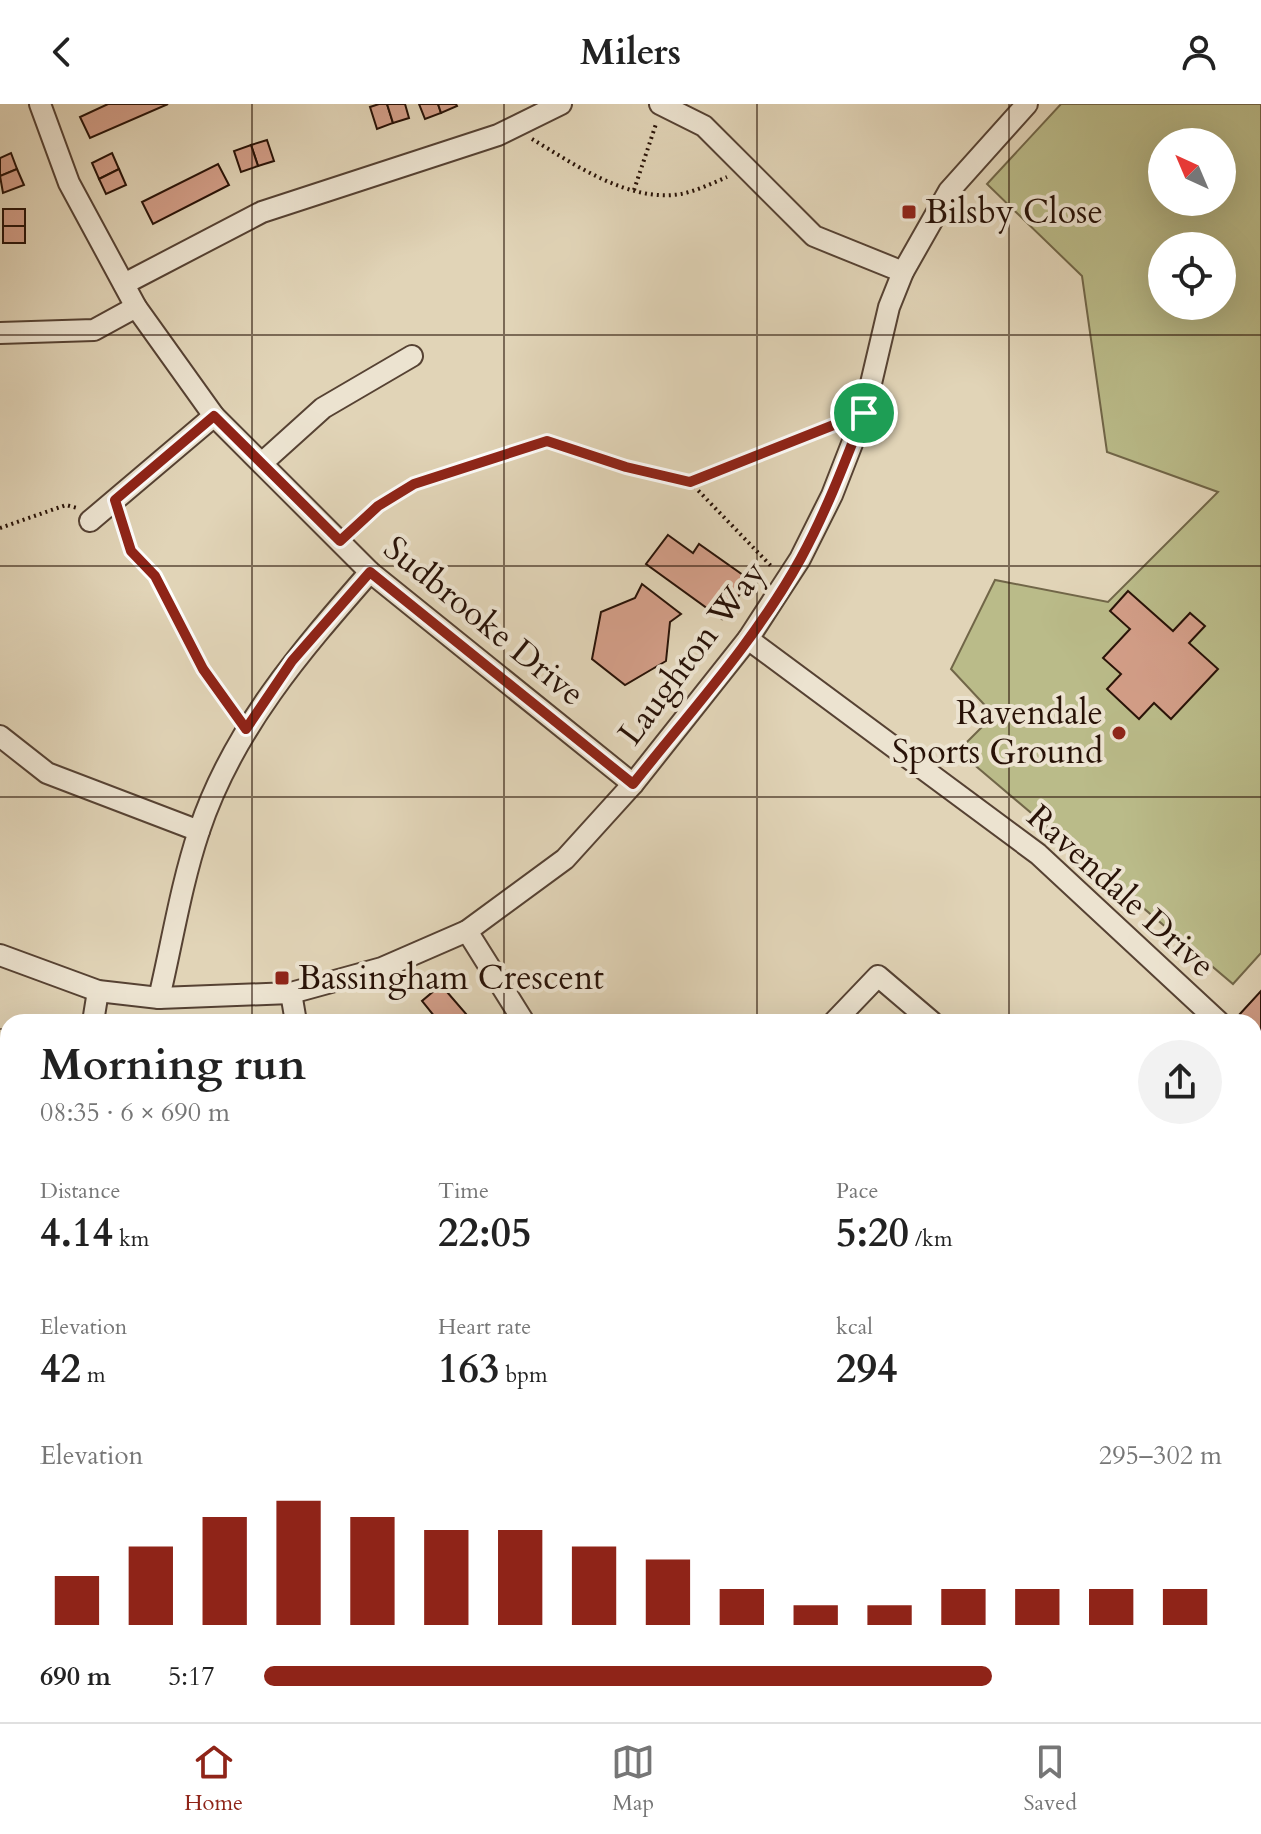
<!DOCTYPE html>
<html lang="en">
<head>
<meta charset="utf-8">
<style>
  :root { --surface:#fff; --page:#f2f2f2; --text:#222; --muted:#767676; --line:#e0e0e0; --accent:#8f2418 }
  body { margin:0; font-family:Cardo,serif; background:var(--page); color:var(--text); height:100vh; display:flex; flex-direction:column; font-size:30px; white-space:nowrap }
  * { box-sizing:border-box; margin:0 }
  p { font-size:26px; color:var(--muted) }
  .icon { flex:none; width:44px; height:44px; fill:none; stroke:currentColor; stroke-width:2; stroke-linecap:round; stroke-linejoin:round }
  .map { position:relative; flex:1; overflow:hidden }
  .panel { position:absolute; left:0px; top:910px; width:1262px; height:708px; display:flex; flex-direction:column; background:var(--surface); border-radius:24px 24px 0 0; box-shadow:0 8px 32px #0002 }
  .panel>* { flex:none }
  .needle { width:52px; rotate:316deg }
  .fabs { position:absolute; left:1148px; top:24px; display:grid; gap:16px }
  .fabs a { display:grid; place-items:center; width:88px; height:88px; border-radius:50%; background:var(--surface); box-shadow:0 8px 32px #0002; font-size:40px }
  .pin { position:absolute; display:grid; place-items:center; width:68px; height:68px; color:#fff; margin:-34px; border:4px solid #fff; border-radius:50%; box-shadow:0 2px 8px #0007 }
  .round { display:grid; place-items:center; flex:none; width:84px; height:84px; border-radius:42px; background:var(--page) }
  .overview { display:flex; align-items:center; justify-content:space-between; height:136px; padding:0 40px }
  h1 { font-size:44px; font-weight:700; line-height:60px }
  .figures { display:grid; grid-template-columns:repeat(3,1fr); gap:12px; height:136px; padding:8px 40px }
  .figures div { display:grid; align-content:center }
  .figures b { font-size:40px; font-weight:700 }
  .figures small { font-size:22px; font-weight:400 }
  .figures p { font-size:22px }
  .chart { height:224px; padding:16px 40px }
  .chart p { display:flex; justify-content:space-between }
  .chart svg { width:100%; height:144px; margin-top:8px; stroke:var(--accent); stroke-width:6 }
  ul { padding:0 40px; list-style:none; font-size:26px }
  li { display:grid; grid-template-columns:128px 96px 1fr; align-items:center; height:60px }
  li i { height:20px; border-radius:10px; background:var(--accent) }
  header { display:flex; justify-content:space-between; align-items:center; height:104px; padding:0 40px; background:var(--surface); font-size:36px; font-weight:700 }
  .dock { display:flex; justify-content:space-around; align-items:center; height:112px; border-top:2px solid var(--line); background:var(--surface); font-size:22px; color:var(--muted) }
  .dock a { display:grid; justify-items:center; gap:4px }
  .dock .on { color:var(--accent) }
  .map>svg:first-child { display:block }
  .green { fill:#babb89; stroke:#716648; stroke-width:2; fill-rule:evenodd }
  .building { fill:#d39e88; stroke:#281207; stroke-width:2 }
  .lines { fill:none; stroke-linecap:round; stroke-linejoin:round }
  .street-casing { stroke:#564233; stroke-width:24 }
  .secondary-casing { stroke:#281207; stroke-width:34 }
  .path { stroke:#281207; stroke-width:4; stroke-dasharray:2 4; stroke-linecap:butt }
  .street { stroke:#ece3d0; stroke-width:20 }
  .secondary { stroke:#ece3d0; stroke-width:30 }
  .route-casing { stroke:#fff; stroke-width:16 }
  .route { stroke:#8f2418; stroke-width:10 }
  .grid { fill:none; stroke:#281207; stroke-width:2; stroke-opacity:0.55 }
  .poi-dot { fill:#8f2418; stroke:#ece3d0; stroke-width:3 }
  .labels { text-anchor:middle; dominant-baseline:central; stroke-width:8; stroke-linejoin:round; paint-order:stroke }
  .poi-label { font-size:34px; fill:#281207; stroke:#ece3d0; text-anchor:start }
  .street-label { font-size:34px; fill:#281207; stroke:#ece3d0 }
</style>
</head>
<body>
<header><svg class="icon" aria-label="back" viewBox="0 0 24 24"><path d="M15 5l-7 7 7 7"/></svg>Milers<svg class="icon" aria-label="person" viewBox="0 0 24 24"><circle cx="12" cy="8" r="4"/><path d="M4 21q1-7 8-7t8 7"/></svg></header>
<div class="map">
<svg width="1261" height="1618" viewBox="0 0 1261 1618">
  <rect width="100%" height="100%" fill="#e1d4b7"/>
  <filter id="stains"><feTurbulence type="fractalNoise" baseFrequency=".0025" numOctaves="4"/><feColorMatrix values="0 0 0 0 .2 0 0 0 0 .09 0 0 0 0 .02 0 0 0 .5 -.17"/></filter>
  <radialGradient id="worn" r=".72"><stop offset=".6" stop-color="#630" stop-opacity="0"/><stop offset="1" stop-color="#630" stop-opacity=".3"/></radialGradient>
  <!-- green -->
  <path class="green" d="M1061 0H1261V849L1233 880 958 647 994 611 951 565 995 476 1108 498 1218 388 1107 348 1082 172 987 80ZM1162 38H1222V98H1162ZM1162 142H1222V202H1162Z"/>
  <!-- building -->
  <g class="building">
    <path d="M108 0H168L90 34 80 13Z"/>
    <path d="M379 0H387L393 19 377 25 370 3Z"/>
    <path d="M387 0H405L409 14 393 19Z"/>
    <path d="M419 0H438L441 9 425 15Z"/>
    <path d="M438 0H456L457 2 441 9Z"/>
    <path d="M267 36 274 57 258 62 251 41Z"/>
    <path d="M251 41 258 62 241 68 234 47Z"/>
    <path d="M11 49 17 65 0 72V54Z"/>
    <path d="M112 49 119 65 99 75 92 59Z"/>
    <path d="M218 60 229 81 153 120 142 98Z"/>
    <path d="M17 65 24 81 3 89 0 72Z"/>
    <path d="M119 65 126 81 106 90 99 75Z"/>
    <rect x="3" y="105" width="22" height="17"/>
    <rect x="3" y="122" width="22" height="17"/>
    <path d="M668 431 693 449 699 440 750 476 722 515 646 460Z"/>
    <path d="M642 480 681 510 670 518 666 557 625 581 592 555 601 508 635 494Z"/>
    <path d="M1128 487 1173 527 1190 509 1205 522 1189 539 1218 565 1171 615 1154 599 1139 615 1107 585 1121 570 1103 554 1130 525 1110 507Z"/>
    <path d="M441 881 473 918H439L422 897Z"/>
    <path d="M1261 887V925L1258 928 1254 918H1247L1239 911Z"/>
  </g>
  <g class="lines">
    <defs>
      <g id="street">
        <path d="M40 0 69 79 136 203 214 312 370 468 633 680"/>
        <path d="M660 0 704 22 814 132 903 168"/>
        <path d="M124 180 262 108 498 31 561 0"/>
        <path d="M0 229 94 226 136 203"/>
        <path d="M262 359 323 304 412 252"/>
        <path d="M90 417 214 312"/>
        <path d="M748 535 1038 750 1219 918"/>
        <path d="M0 632 47 669 199 727"/>
        <path d="M467 827 524 918"/>
        <path d="M0 851 98 887 159 894 291 889 382 864 467 827 565 755 633 680 748 535 800 455 832 391 864 309 889 203 903 168 949 87 1027 0"/>
        <path d="M291 889 296 918"/>
        <path d="M159 894C172 839 181 781 199 727 233 625 301 547 370 468"/>
        <path d="M93 918 98 887"/>
        <path d="M834 918 878 872 932 918"/>
        <path d="M1254 950 1261 956"/>
        <path d="M339 1610 348 1618"/>
        <path d="M567 1618 574 1610"/>
      </g>
      <g id="secondary">
        <path d="M1254 1128 1261 1120"/>
        <path d="M812 1618 819 1610"/>
      </g>
    </defs>
    <!-- street casing -->
    <use href="#street" class="street-casing"/>
    <!-- secondary casing -->
    <use href="#secondary" class="secondary-casing"/>
    <!-- path -->
    <g class="path">
      <path d="M532 35C574 60 629 99 681 90 696 87 713 79 727 73"/>
      <path d="M634 86 656 20"/>
      <path d="M690 378 772 463"/>
      <path d="M121 416 131 447 155 472 203 565 235 610"/>
      <path d="M0 424 66 401 77 404"/>
      <path d="M352 426 378 402 414 380 547 337 626 363 690 378 840 319"/>
      <path d="M43 1618 50 1611"/>
    </g>
    <!-- street -->
    <use href="#street" class="street"/>
    <!-- secondary -->
    <use href="#secondary" class="secondary"/>
  </g>
  <g class="lines">
    <defs>
      <path id="route" d="M864 309C845 358 826 408 801 454 756 536 691 607 633 680L370 468 292 557 246 625 203 565 155 472 131 447 115 396 214 312 340 437 378 402 414 380 547 337 626 363 690 378Z"/>
    </defs>
    <!-- route casing -->
    <use href="#route" class="route-casing"/>
    <!-- route -->
    <use href="#route" class="route"/>
  </g>
  <!-- grid -->
  <path class="grid" d="M252 0V918M504 0V918M757 0V918M1009 0V918M0 231H1261M0 462H1261M0 693H1261M0 925H8M1254 925H1261M0 1156H8M1254 1156H1261M0 1387H8M1254 1387H1261M252 1610V1618M504 1610V1618M757 1610V1618M1009 1610V1618"/>
  <!-- markers -->
  <g class="poi-dot">
    <rect x="901" y="100" width="16" height="16" rx="4"/>
    <circle cx="1119" cy="629" r="8"/>
    <rect x="274" y="866" width="16" height="16" rx="4"/>
  </g>
  <g class="labels">
    <!-- poi labels -->
    <g class="poi-label">
      <text x="925" y="108">Bilsby Close</text>
      <text x="1103" y="609" text-anchor="end">Ravendale<tspan x="1103" dy="39">Sports Ground</tspan></text>
      <text x="298" y="874">Bassingham Crescent</text>
    </g>
    <!-- street labels -->
    <g class="street-label">
      <text transform="translate(484 517) rotate(39)">Sudbrooke Drive</text>
      <text transform="translate(692 549) rotate(-53)">Laughton Way</text>
      <text transform="translate(1121 787) rotate(42)">Ravendale Drive</text>
    </g>
  </g>
  <rect width="100%" height="100%" filter="url(#stains)"/>
  <rect width="100%" height="100%" fill="url(#worn)"/>
</svg>
<div class="fabs">
<a><svg class="needle" viewBox="-14 -14 28 28"><path d="M0-13l5 13h-10z" fill="#e53935"/><path d="M0 13l5-13h-10z" fill="#767676"/></svg></a>
<a><svg class="icon" aria-label="locate" viewBox="0 0 24 24"><circle cx="12" cy="12" r="6"/><path d="M12 2v4M12 18v4M2 12h4M18 12h4"/></svg></a>
</div>
<div class="pin" style="left:864px;top:309px;background:#1e9e55"><svg class="icon" aria-label="arrive" viewBox="0 0 24 24"><path d="M6 21V4h12l-3 4 3 4H6"/></svg></div>
<section class="panel">
<div class="overview"><div><h1>Morning run</h1><p>08:35 · 6 × 690 m</p></div><a class="round"><svg class="icon" aria-label="share" viewBox="0 0 24 24"><path d="M12 15V3M7 8l5-5 5 5M5 13v7h14v-7"/></svg></a></div>
<div class="figures">
<div><p>Distance</p><b>4.14<small> km</small></b></div>
<div><p>Time</p><b>22:05</b></div>
<div><p>Pace</p><b>5:20<small> /km</small></b></div>
</div>
<div class="figures">
<div><p>Elevation</p><b>42<small> m</small></b></div>
<div><p>Heart rate</p><b>163<small> bpm</small></b></div>
<div><p>kcal</p><b>294</b></div>
</div>
<div class="chart"><p><span>Elevation</span>295–302 m</p>
<svg viewBox="0 0 160 44" preserveAspectRatio="none"><path d="M5 44V29M15 44V20M25 44V11M35 44V6M45 44V11M55 44V15M65 44V15M75 44V20M85 44V24M95 44V33M105 44V38M115 44V38M125 44V33M135 44V33M145 44V33M155 44V33"/></svg>
</div>
<ul>
<li><b>690 m</b>5:17<i style="width:76%"></i></li>
</ul>
</section>
</div>
<nav class="dock">
<a class="on"><svg class="icon" aria-label="home" viewBox="0 0 24 24"><path d="M3 11l9-7 9 7M6 9v11h12V9"/></svg>Home</a>
<a><svg class="icon" aria-label="map" viewBox="0 0 24 24"><path d="M3 6l6-2 6 2 6-2v14l-6 2-6-2-6 2zM9 4v14M15 6v14"/></svg>Map</a>
<a><svg class="icon" aria-label="saved" viewBox="0 0 24 24"><path d="M7 4h10v16l-5-4-5 4z"/></svg>Saved</a>
</nav>
</body>
</html>
